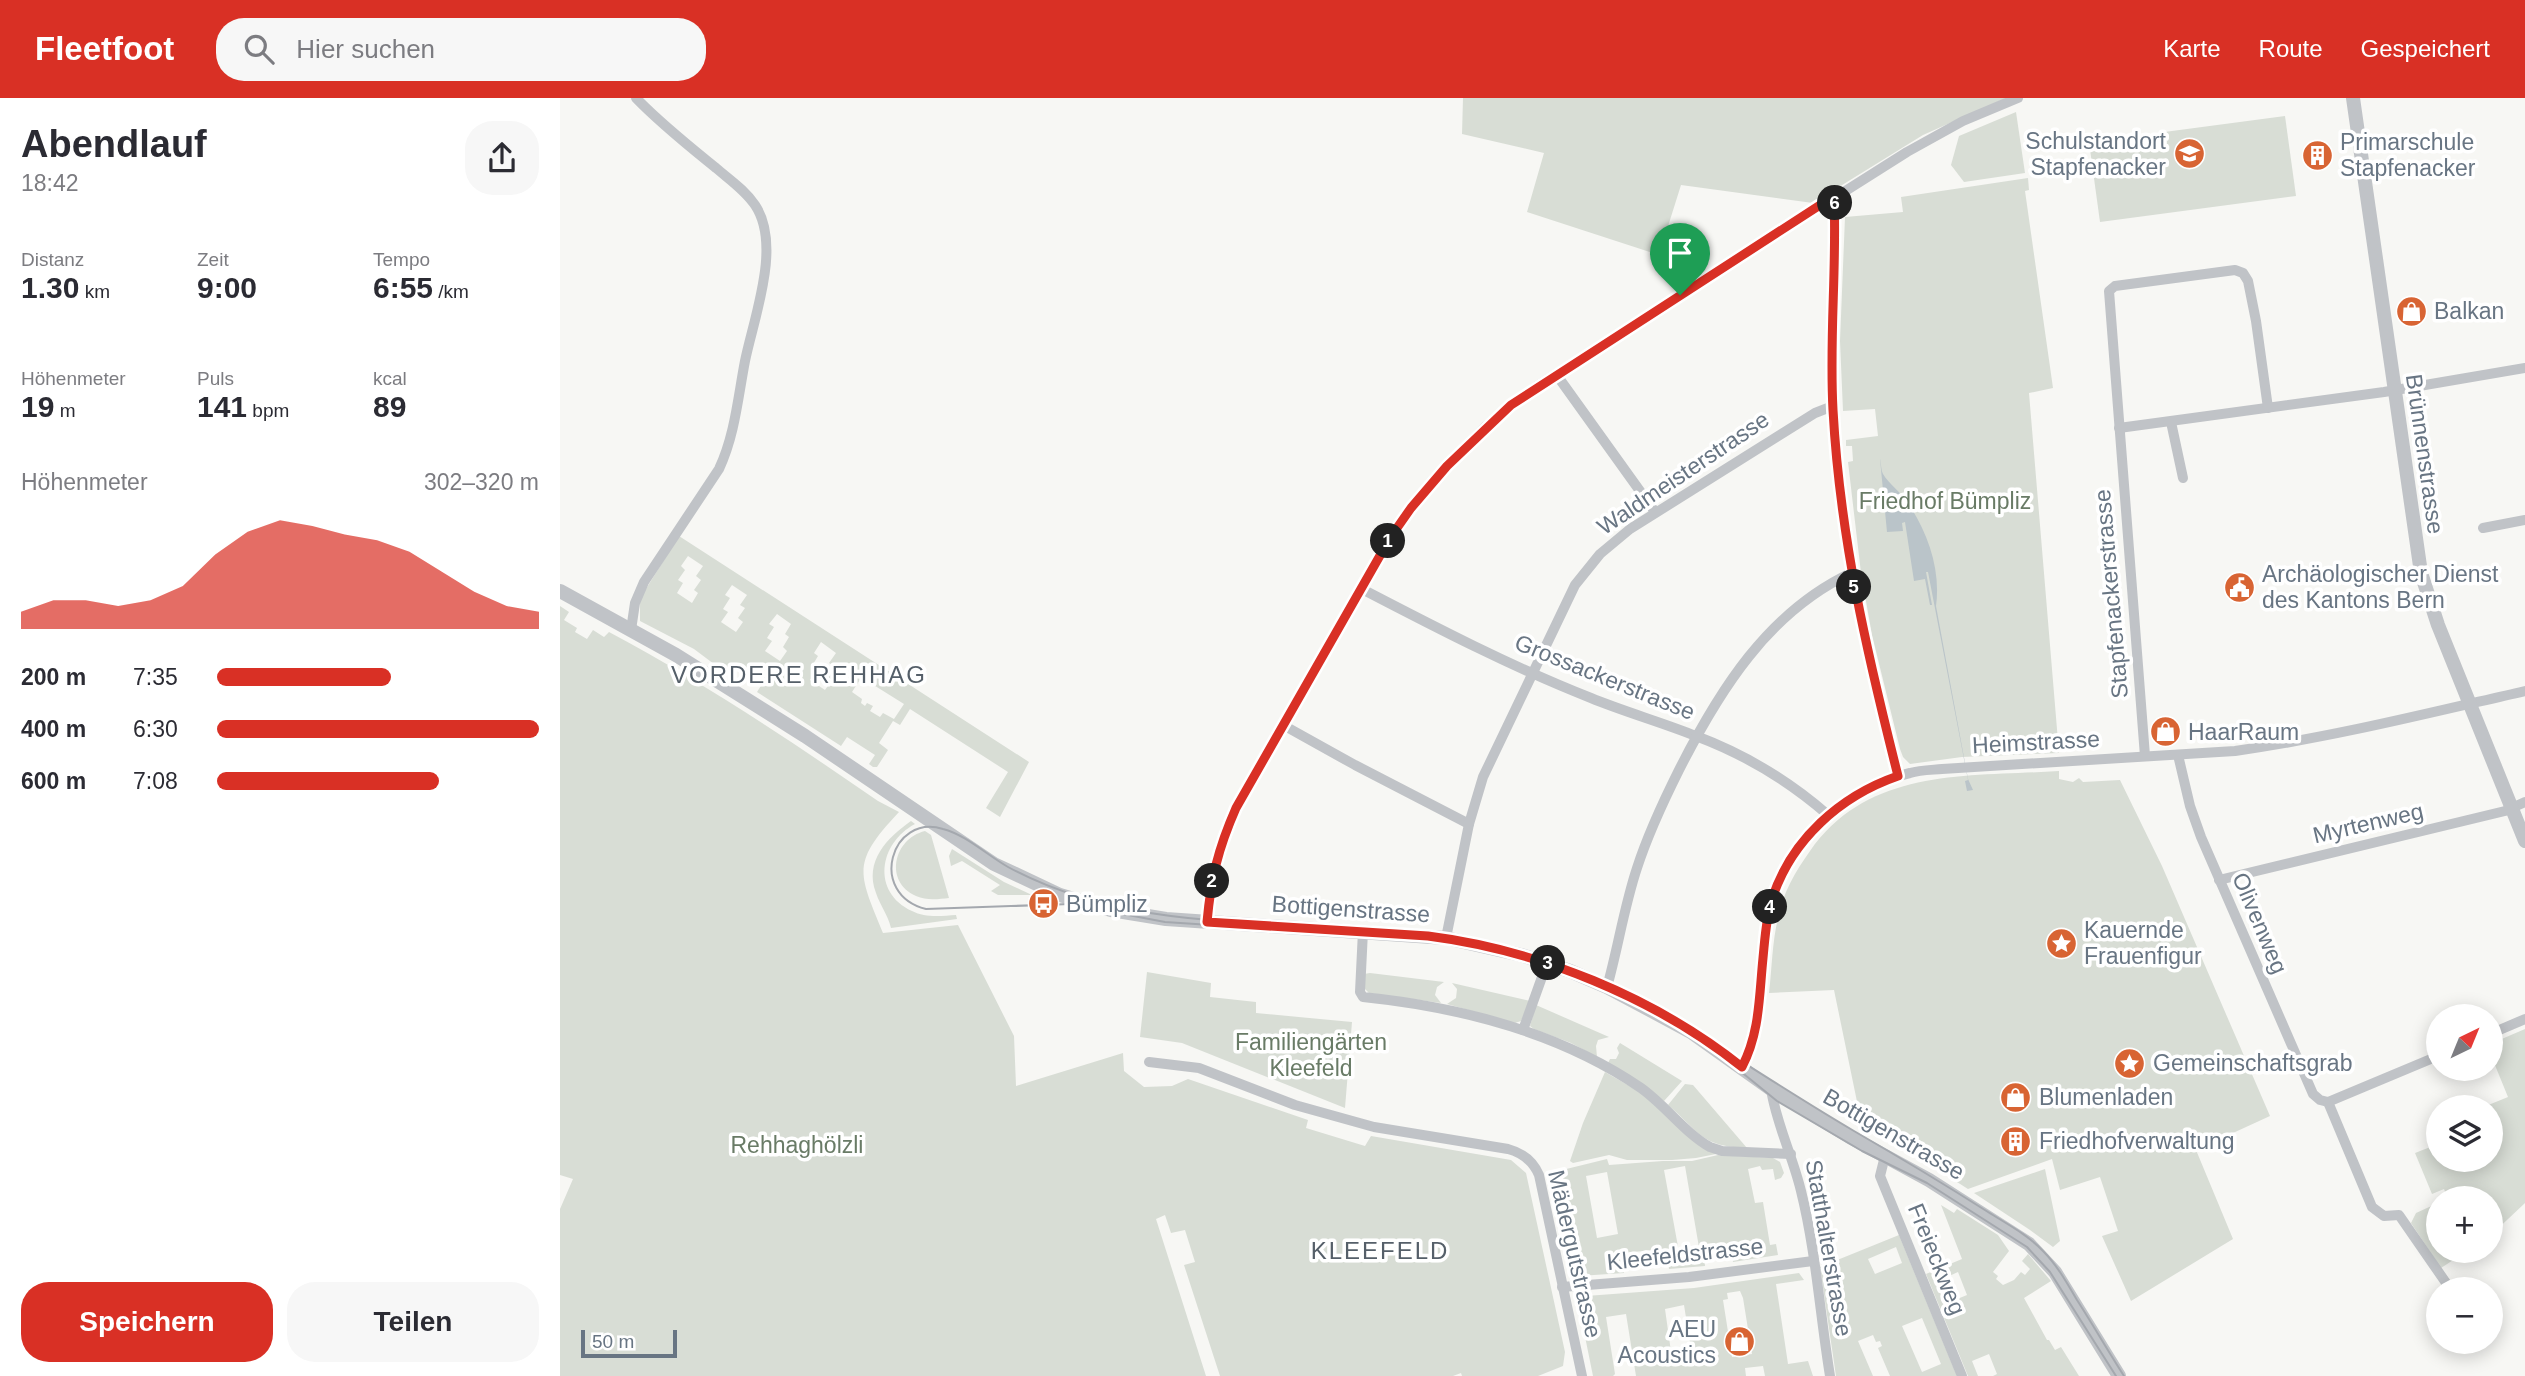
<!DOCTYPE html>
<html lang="de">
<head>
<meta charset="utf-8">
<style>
  :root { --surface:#fff; --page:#f7f7f7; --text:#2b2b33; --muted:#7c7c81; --accent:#d93025 }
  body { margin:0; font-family:Arial,sans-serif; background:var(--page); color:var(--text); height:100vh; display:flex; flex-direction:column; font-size:26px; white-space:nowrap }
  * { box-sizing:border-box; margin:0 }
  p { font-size:23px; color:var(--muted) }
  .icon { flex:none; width:38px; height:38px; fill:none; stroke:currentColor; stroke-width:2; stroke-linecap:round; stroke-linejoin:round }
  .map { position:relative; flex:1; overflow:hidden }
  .sheet { display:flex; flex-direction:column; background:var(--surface); width:560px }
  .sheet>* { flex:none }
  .needle { width:46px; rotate:43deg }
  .buttons { position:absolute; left:1866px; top:906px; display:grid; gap:14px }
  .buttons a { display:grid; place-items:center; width:77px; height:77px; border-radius:50%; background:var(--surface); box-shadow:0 4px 18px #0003; font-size:35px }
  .scale { position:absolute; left:21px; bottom:18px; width:96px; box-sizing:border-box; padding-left:7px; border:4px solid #687583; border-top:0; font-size:19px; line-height:24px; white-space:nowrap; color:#687583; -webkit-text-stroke:5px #fff; paint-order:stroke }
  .pin { position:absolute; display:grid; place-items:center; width:60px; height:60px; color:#fff; margin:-72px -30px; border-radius:50% 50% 50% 0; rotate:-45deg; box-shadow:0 0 7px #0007 }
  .pin .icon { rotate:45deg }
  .km { position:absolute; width:35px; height:35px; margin:-18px; border-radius:50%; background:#222; color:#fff; font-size:19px; line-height:35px; text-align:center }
  .round { display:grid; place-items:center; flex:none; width:74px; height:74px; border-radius:28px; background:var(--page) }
  .overview { display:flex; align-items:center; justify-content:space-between; height:119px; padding:0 21px }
  h1 { font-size:38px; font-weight:700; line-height:52px }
  .figures { display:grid; grid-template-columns:repeat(3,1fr); gap:10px; height:119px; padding:7px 21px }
  .figures div { display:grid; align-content:center }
  .figures b { font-size:30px; font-weight:700 }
  .figures small { font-size:19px; font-weight:400 }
  .figures p { font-size:19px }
  .chart { height:196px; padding:14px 21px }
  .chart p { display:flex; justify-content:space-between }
  .chart svg { width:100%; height:126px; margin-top:7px; fill:var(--accent); opacity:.7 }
  .action { display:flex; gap:14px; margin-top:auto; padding:14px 21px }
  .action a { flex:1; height:80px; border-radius:28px; background:var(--accent); color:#fff; font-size:28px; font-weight:700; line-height:80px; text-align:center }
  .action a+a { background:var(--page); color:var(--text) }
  ul { padding:0 21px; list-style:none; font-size:23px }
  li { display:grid; grid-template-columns:112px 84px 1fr; align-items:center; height:52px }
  li i { height:18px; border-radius:9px; background:var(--accent) }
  header { display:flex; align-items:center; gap:42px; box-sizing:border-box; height:98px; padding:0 35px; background:var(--accent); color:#fff }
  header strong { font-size:33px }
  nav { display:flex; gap:38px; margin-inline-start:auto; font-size:24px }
  .search { width:490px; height:63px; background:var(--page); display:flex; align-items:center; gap:18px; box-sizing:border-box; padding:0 24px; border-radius:28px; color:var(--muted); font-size:26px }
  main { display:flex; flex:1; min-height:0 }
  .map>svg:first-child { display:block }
  .green { fill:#d8ddd5; fill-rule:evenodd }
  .water { fill:#bac4c9 }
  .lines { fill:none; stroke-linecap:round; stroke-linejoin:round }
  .minor { stroke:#c0c3c7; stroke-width:10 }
  .tertiary { stroke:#c0c3c7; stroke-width:14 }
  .tram { stroke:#a4a8ae; stroke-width:2 }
  .route-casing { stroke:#fff; stroke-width:14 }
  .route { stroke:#d93025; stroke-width:9 }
  .labels { text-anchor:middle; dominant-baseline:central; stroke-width:7; stroke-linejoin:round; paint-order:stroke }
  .poi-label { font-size:23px; fill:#687583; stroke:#fff; text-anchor:start }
  .street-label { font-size:23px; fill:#687583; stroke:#fff }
  .park-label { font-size:23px; fill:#697b66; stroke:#fff }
  .neighbourhood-label { font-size:24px; letter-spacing:2px; fill:#555f69; stroke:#fff }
</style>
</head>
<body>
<header>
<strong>Fleetfoot</strong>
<div class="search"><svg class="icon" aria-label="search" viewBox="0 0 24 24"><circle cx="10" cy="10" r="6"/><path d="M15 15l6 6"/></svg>Hier suchen</div>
<nav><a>Karte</a><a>Route</a><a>Gespeichert</a></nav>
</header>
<main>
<section class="sheet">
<div class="overview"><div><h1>Abendlauf</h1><p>18:42</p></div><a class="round"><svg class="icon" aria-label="share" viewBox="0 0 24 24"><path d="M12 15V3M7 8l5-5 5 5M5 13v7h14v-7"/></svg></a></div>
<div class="figures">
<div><p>Distanz</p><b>1.30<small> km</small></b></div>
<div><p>Zeit</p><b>9:00</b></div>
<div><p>Tempo</p><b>6:55<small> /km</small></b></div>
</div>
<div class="figures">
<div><p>Höhenmeter</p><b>19<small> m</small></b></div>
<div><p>Puls</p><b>141<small> bpm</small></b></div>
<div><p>kcal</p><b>89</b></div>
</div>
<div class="chart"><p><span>Höhenmeter</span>302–320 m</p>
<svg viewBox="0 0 160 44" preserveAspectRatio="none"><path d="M0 44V38L10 34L20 34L30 36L40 34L50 29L60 18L70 10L80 6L90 8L100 11L110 13L120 17L130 24L140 31L150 36L160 38V44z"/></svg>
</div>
<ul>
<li><b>200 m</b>7:35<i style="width:54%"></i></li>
<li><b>400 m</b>6:30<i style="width:100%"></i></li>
<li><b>600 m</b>7:08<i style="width:69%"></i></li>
</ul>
<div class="action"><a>Speichern</a><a>Teilen</a></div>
</section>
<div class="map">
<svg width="1965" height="1278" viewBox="0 0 1965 1278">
  <rect width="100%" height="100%" fill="#f7f7f4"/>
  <!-- green -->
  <g class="green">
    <path d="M903 0H1446L1363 37 1253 105 1121 87 1099 157 967 114 984 55 902 36Z"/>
    <path d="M1456 14 1465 75 1404 84 1391 67 1399 38Z"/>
    <path d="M1725 18 1736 98 1540 124 1529 44Z"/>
    <path d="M1468 80 1469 92 1465 93 1493 290 1469 295 1499 655 1402 659 1350 666 1343 659 1340 651 1312 537 1301 475 1288 364 1293 363 1292 348H1286V342L1318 338 1315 311 1283 313 1280 243 1285 119 1343 114 1341 99Z"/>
    <path d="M119 438 469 664 440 719 426 710 448 674 350 611 340 627 333 623 319 645 328 652 317 669H313L309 666 315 657 287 639 281 648 197 594 204 583 176 565 170 574 164 570 162 572 134 551 80 523V503L84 494ZM128 458 143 468 136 478 141 482 134 492 138 495 132 505 117 495 123 485 118 482 125 472 121 468ZM172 487 187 497 180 507 185 510 178 520 183 524 176 534 161 524 168 514 163 511 170 500 165 497ZM217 516 231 526 225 536 229 539 223 549 227 553 220 563 205 553 212 543 207 540 214 529 209 526ZM261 544 276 555 269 565 274 568 267 578 272 582 265 592 250 582 256 572 252 568 258 558 254 555ZM307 571 316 579 312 586 344 606 334 621 323 615 320 619 310 613 313 608 307 605 305 608 301 605 302 601 292 594Z"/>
    <path d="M0 508 9 514 4 522 17 530 15 534 27 541 33 532 44 539 49 534C143 584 231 643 318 703L339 714C291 765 298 774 323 835L398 827 454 938 456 988 563 955 564 973 584 989 612 988 628 981 748 1022 746 1030 805 1048 811 1038 951 1062 966 1075 1005 1254 1003 1268 978 1278H902L901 1275 893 1278H660L624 1167 635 1164 625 1132 611 1135 605 1117 596 1121 646 1278H0V1111L13 1081 0 1077Z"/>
    <path d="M1499 673V681L1513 684 1519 680 1523 684 1560 682 1602 768 1710 1018 1636 1052 1673 1141 1571 1203 1542 1138 1558 1133 1540 1079 1500 1092 1492 1061 1408 1091 1301 1023 1274 892 1209 895C1212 870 1212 845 1218 820 1223 795 1235 774 1250 753 1309 669 1408 679 1499 673Z"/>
    <path d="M351 723 355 726C319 745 311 794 352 813 365 820 381 818 396 817L397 821 331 830C328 817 320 807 316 795 304 763 327 740 351 723Z"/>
    <path d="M365 733 371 737 389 800C379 801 367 803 356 798 324 784 333 741 365 733Z"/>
    <path d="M392 751 444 784 472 797H438L431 793 440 787 402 763 391 768 389 758Z"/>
    <path d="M587 874 651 885 650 899 696 904V915L792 924 785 1010 622 945 580 939Z"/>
    <path d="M810 875 884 884 877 889 875 897 881 905 809 895 805 891 804 876Z"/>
    <path d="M892 885 970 903 961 923 955 925 887 906 896 900 897 891Z"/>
    <path d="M976 907 1049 939 1038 942 1036 948 1037 959 1011 945 974 931 970 928Z"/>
    <path d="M1965 931V1105L1930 1138V1101H1888L1884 1091 1872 1096 1855 1055 1878 1046V1062H1930V1010H1921L1948 999 1930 955V946Z"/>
    <path d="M1060 945 1122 983 1104 1003 1048 965 1050 961H1056L1059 955 1057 950Z"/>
    <path d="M1045 974 1080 994 1156 1056 1136 1060 1112 1062H1067L1049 1057 1013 1065 1010 1063 1023 1025Z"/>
    <path d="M1125 986 1133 987 1187 1050C1140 1048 1141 1035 1108 1007Z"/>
    <path d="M1158 1057 1213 1060 1220 1064 1224 1075 1221 1080 1215 1082 1213 1071 1202 1072 1200 1068 1188 1071 1195 1105 1203 1104 1210 1147 1216 1146 1218 1157 1173 1164 1171 1152 1144 1156 1145 1168 1109 1171 1107 1151 1061 1155 1064 1175 1019 1178 1009 1171 990 1075 1047 1061 1049 1067 1103 1063H1132ZM1125 1068 1141 1161 1121 1165 1104 1072ZM1047 1074 1058 1136 1037 1140 1026 1078Z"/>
    <path d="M1485 1071 1500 1143 1493 1149 1470 1132 1414 1095Z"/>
    <path d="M1878 1105V1153H1907L1881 1170 1851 1125 1856 1115Z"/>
    <path d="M1381 1107 1394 1115 1397 1111 1438 1137 1449 1153 1433 1174 1438 1178 1436 1181 1443 1187 1454 1182 1461 1174 1465 1177 1470 1171 1462 1163 1468 1156 1491 1183 1464 1200 1487 1242H1489L1495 1252 1501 1249 1519 1278H1433L1437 1276 1429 1256 1412 1263 1418 1278H1408L1366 1176 1402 1161ZM1398 1174 1407 1197 1385 1206 1376 1184Z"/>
    <path d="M1339 1137 1397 1278H1330L1318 1250 1322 1248 1320 1243 1316 1244 1313 1237 1298 1243 1313 1278H1276L1260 1169ZM1336 1149 1342 1165 1315 1176 1308 1161ZM1362 1220 1381 1266 1362 1274 1342 1228Z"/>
    <path d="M1239 1175 1244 1182 1216 1186 1228 1266 1248 1263 1253 1278H1205L1203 1268 1185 1270 1186 1278H1076L1066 1216 1046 1219 1055 1276 1053 1278H1033L1019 1209 1021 1200 1026 1198 1134 1190ZM1180 1193 1183 1200 1192 1256 1172 1259 1163 1202 1168 1201 1167 1195ZM1124 1207 1133 1264 1113 1268 1105 1211Z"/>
  </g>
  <!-- water -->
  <path class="water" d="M1320 361C1321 364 1321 372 1323 376 1329 386 1341 394 1348 405 1368 435 1381 472 1376 508L1408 681 1413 692 1407 693 1405 683 1408 682 1368 474H1366L1372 507H1370L1365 481 1354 483 1345 424 1342 425 1343 433 1327 434Z"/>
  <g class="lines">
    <!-- minor -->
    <g class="minor">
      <path d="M1274 98C1278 177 1269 255 1274 333 1283 453 1309 562 1338 678"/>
      <path d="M996 276 1095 414"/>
      <path d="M1611 324 1623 380"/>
      <path d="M1559 330 1824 294 1965 270"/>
      <path d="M1923 430 1965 422"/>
      <path d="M800 490C875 529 952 569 1031 600 1065 614 1101 624 1136 638 1184 656 1229 683 1268 717"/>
      <path d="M71 532 75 505 84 484 159 371C175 337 178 299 185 263 194 219 222 147 195 107 185 92 170 82 156 70 129 48 101 26 76 0"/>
      <path d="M723 627 795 667 909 726"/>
      <path d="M1618 657 1630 708 1641 739 1753 996 1760 1002 1768 1004 1878 958"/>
      <path d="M1585 658 1549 193 1555 188 1675 172 1683 175 1688 183 1696 223 1708 310"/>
      <path d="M1659 782 1945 713 1965 704"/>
      <path d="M647 824 654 770 676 710 830 440 851 410 887 368 925 329 977 288 1347 54 1403 23 1458 0"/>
      <path d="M803 833 800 894 803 899C900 909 999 934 1081 990 1105 1007 1126 1036 1150 1049L1162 1053 1231 1056"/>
      <path d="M886 840 909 726 923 679 1015 487 1040 456 1070 431 1255 315 1273 308"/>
      <path d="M1047 889C1058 850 1064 809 1077 770 1088 736 1103 704 1119 672 1159 593 1208 514 1291 475"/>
      <path d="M963 932 987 865"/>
      <path d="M1930 936 1965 921"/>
      <path d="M589 964 639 970 735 1007 814 1029 948 1051C963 1055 973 1063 979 1077L1022 1278"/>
      <path d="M1182 969C1206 923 1199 869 1208 818 1220 749 1283 690 1350 675 1360 672 1371 672 1382 671L1675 653C1773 639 1869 615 1965 593"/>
      <path d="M1211 991C1216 1025 1233 1059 1241 1093 1256 1153 1260 1217 1270 1278"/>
      <path d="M1768 1004 1812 1109 1824 1118 1839 1117 1891 1192"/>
      <path d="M1325 1058 1320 1078 1402 1278"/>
      <path d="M1002 1189 1129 1179 1253 1163"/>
    </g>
    <!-- tertiary -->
    <g class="tertiary">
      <path d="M1793 0 1861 475 1878 527 1965 743"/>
      <path d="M0 493 116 557 245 638 434 766 500 797 551 812 606 821 886 840 961 857 1010 873 1047 889 1131 934 1211 991 1290 1039 1369 1082 1469 1146 1495 1174 1559 1278"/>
    </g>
    <!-- tram -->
    <path class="tram" d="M1556 1278 1490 1174 1467 1149 1367 1085 1302 1053 1217 1003 1158 955 1129 937 1046 892 1010 876 933 852 868 841 605 824 510 806 366 811C307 796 331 715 383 731 406 737 427 757 448 769 582 842 740 817 886 838 1043 860 1161 955 1294 1033 1339 1059 1384 1086 1428 1114 1447 1126 1468 1137 1483 1153 1497 1167 1507 1185 1517 1202 1533 1227 1548 1253 1564 1278"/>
  </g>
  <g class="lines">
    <defs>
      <path id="route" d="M1274 98C1277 169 1269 240 1273 312 1280 440 1307 555 1338 678 1280 698 1231 742 1212 801 1206 820 1205 840 1203 860 1199 899 1200 934 1182 969 1094 899 978 852 868 838L647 824C651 780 658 751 676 710L830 440 851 410 887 368 951 307Z"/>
    </defs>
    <!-- route casing -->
    <use href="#route" class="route-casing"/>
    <!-- route -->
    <use href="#route" class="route"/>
  </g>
  <!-- icons -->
  <defs>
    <symbol id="school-disc" viewBox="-11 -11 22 22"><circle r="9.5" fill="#d86433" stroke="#fff"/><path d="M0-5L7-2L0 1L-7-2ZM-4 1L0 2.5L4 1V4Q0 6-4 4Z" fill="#fff"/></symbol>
    <symbol id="building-disc" viewBox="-11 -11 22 22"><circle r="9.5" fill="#d86433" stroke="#fff"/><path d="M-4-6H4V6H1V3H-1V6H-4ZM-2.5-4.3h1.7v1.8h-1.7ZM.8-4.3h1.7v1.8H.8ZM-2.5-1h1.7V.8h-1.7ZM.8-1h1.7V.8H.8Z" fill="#fff"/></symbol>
    <symbol id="shop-disc" viewBox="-11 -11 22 22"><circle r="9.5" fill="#d86433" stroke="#fff"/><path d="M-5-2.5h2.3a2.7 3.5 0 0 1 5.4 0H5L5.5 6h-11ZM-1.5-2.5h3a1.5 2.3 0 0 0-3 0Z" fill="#fff"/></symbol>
    <symbol id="civic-disc" viewBox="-11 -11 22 22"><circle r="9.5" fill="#d86433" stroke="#fff"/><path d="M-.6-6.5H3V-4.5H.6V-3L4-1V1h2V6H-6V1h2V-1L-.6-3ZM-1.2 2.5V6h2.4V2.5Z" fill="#fff"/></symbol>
    <symbol id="bus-disc" viewBox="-11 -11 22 22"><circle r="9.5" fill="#d86433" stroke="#fff"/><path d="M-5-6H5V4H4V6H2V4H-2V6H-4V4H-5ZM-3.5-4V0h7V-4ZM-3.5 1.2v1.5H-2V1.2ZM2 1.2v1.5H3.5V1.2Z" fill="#fff"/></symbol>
    <symbol id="sight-disc" viewBox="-11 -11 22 22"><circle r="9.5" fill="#d86433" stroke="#fff"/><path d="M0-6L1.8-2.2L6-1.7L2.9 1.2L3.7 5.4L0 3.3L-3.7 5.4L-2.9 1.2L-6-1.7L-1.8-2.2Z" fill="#fff"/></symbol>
  </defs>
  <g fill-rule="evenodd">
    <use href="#school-disc" x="1612" y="38" width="35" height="35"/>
    <use href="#building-disc" x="1740" y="40" width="35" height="35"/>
    <use href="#shop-disc" x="1834" y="196" width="35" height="35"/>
    <use href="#civic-disc" x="1662" y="472" width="35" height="35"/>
    <use href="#shop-disc" x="1588" y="616" width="35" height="35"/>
    <use href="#bus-disc" x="466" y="788" width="35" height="35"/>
    <use href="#sight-disc" x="1484" y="828" width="35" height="35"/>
    <use href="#sight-disc" x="1552" y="948" width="35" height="35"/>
    <use href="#shop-disc" x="1438" y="982" width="35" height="35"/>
    <use href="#building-disc" x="1438" y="1026" width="35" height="35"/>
    <use href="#shop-disc" x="1162" y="1226" width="35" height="35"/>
  </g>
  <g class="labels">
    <!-- poi labels -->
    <g class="poi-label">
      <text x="1606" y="43" text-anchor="end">Schulstandort<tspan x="1606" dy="26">Stapfenacker</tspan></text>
      <text x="1780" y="44">Primarschule<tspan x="1780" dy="26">Stapfenacker</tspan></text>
      <text x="1874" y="213">Balkan</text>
      <text x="1702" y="476">Archäologischer Dienst<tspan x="1702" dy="26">des Kantons Bern</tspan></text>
      <text x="1628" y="634">HaarRaum</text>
      <text x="506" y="806">Bümpliz</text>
      <text x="1524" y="832">Kauernde<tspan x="1524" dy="26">Frauenfigur</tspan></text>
      <text x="1593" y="965">Gemeinschaftsgrab</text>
      <text x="1479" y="999">Blumenladen</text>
      <text x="1479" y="1043">Friedhofverwaltung</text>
      <text x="1156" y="1231" text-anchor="end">AEU<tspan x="1156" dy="26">Acoustics</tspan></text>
    </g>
    <!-- street labels -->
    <g class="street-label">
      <text transform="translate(1865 356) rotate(82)">Brünnenstrasse</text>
      <text transform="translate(1123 375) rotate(-34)">Waldmeisterstrasse</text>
      <text transform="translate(1551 496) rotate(-95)">Stapfenackerstrasse</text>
      <text transform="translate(1045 579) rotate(22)">Grossackerstrasse</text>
      <text transform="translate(1476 644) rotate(-3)">Heimstrasse</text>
      <text transform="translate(1808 725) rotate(-13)">Myrtenweg</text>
      <text transform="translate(791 811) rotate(4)">Bottigenstrasse</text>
      <text transform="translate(1700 825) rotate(67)">Olivenweg</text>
      <text transform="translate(1334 1036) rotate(30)">Bottigenstrasse</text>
      <text transform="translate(1269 1150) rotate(80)">Statthalterstrasse</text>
      <text transform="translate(1015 1156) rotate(77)">Mädergutstrasse</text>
      <text transform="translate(1125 1156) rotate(-6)">Kleefeldstrasse</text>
      <text transform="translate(1377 1161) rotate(68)">Freieckweg</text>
    </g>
    <!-- park labels -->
    <g class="park-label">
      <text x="1385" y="403">Friedhof Bümpliz</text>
      <text x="751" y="944">Familiengärten<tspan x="751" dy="26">Kleefeld</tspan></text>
      <text x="237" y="1047">Rehhaghölzli</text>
    </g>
    <!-- neighbourhood labels -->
    <g class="neighbourhood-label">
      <text x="239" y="576">VORDERE REHHAG</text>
      <text x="820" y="1152">KLEEFELD</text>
    </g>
  </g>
</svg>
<div class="buttons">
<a><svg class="needle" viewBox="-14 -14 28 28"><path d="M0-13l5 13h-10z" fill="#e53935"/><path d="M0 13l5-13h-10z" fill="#7c7c81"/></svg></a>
<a><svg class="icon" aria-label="layers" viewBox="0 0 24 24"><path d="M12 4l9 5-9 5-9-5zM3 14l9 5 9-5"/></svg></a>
<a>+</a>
<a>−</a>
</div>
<div class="scale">50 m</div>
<div class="pin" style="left:1120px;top:197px;background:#1e9e55"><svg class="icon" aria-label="arrive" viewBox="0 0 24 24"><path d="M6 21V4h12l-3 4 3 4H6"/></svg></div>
<b class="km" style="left:828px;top:443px">1</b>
<b class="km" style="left:652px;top:783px">2</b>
<b class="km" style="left:988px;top:865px">3</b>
<b class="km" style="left:1210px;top:809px">4</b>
<b class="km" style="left:1294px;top:489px">5</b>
<b class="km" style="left:1275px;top:105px">6</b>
</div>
</main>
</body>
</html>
